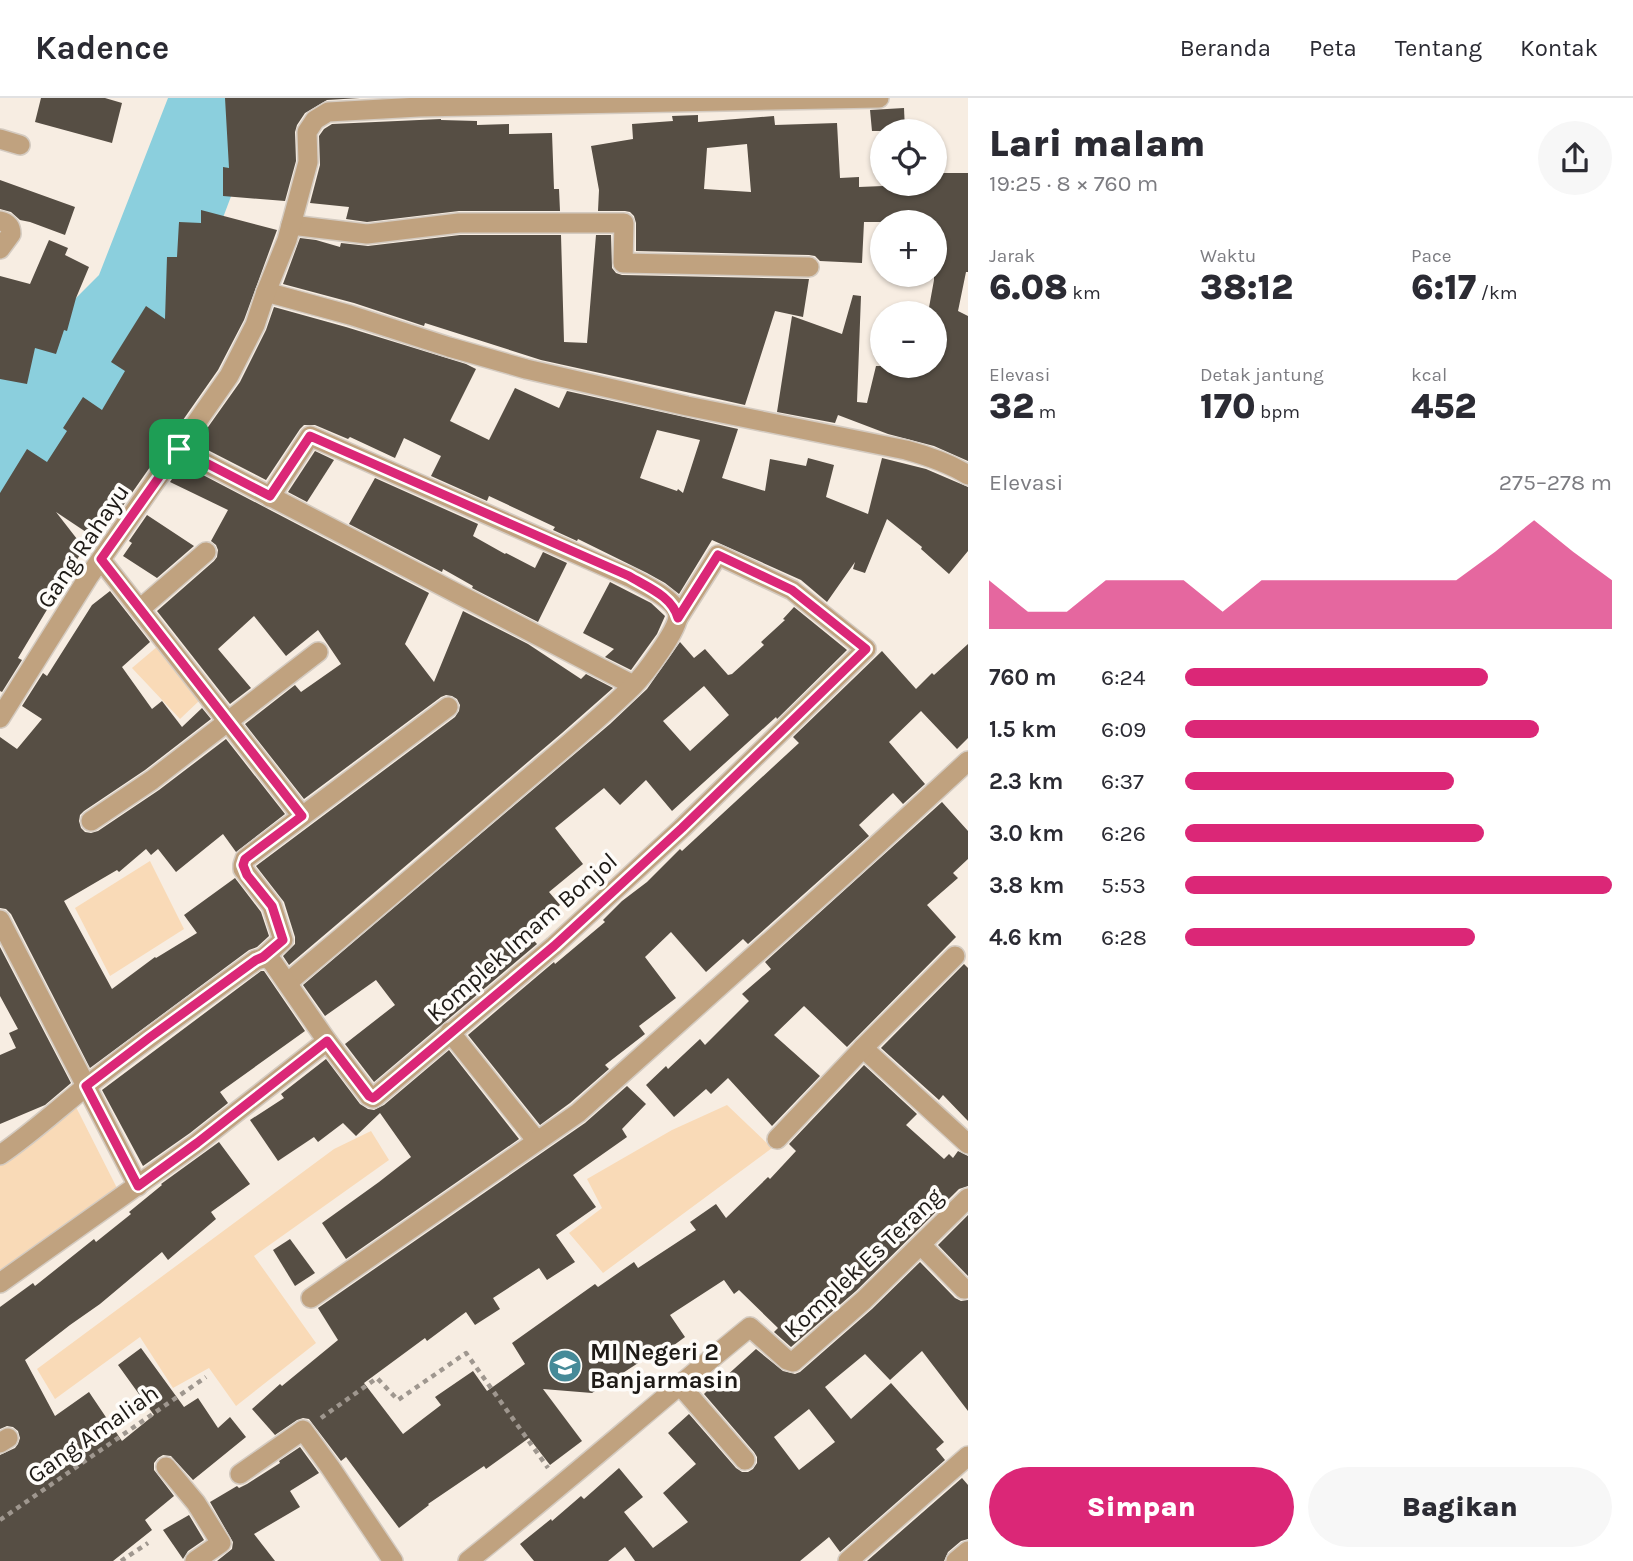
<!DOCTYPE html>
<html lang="id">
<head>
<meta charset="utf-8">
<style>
  :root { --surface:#fff; --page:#f7f7f7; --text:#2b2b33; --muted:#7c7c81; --line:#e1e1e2; --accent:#db2777 }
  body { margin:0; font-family:Karla,sans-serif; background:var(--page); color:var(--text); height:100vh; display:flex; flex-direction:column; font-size:26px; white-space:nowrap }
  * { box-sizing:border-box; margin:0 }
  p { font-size:23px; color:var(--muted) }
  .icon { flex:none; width:38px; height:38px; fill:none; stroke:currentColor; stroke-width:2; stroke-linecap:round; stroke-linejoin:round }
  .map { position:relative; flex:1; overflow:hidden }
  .panel { display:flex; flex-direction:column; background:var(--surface); width:665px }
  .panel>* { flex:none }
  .controls { position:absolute; left:870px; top:21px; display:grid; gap:14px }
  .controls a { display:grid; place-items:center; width:77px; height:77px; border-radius:50%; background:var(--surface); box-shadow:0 2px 5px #0004; font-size:35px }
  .pin { position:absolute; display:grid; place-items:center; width:60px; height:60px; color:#fff; margin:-30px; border-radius:14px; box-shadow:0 4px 10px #0006 }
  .round { display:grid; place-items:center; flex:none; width:74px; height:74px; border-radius:37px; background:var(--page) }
  .overview { display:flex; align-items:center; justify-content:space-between; height:119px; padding:0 21px }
  h1 { font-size:38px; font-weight:800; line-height:52px }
  .figures { display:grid; grid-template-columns:repeat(3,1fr); gap:10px; height:119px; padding:7px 21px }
  .figures div { display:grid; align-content:center }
  .figures b { font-size:35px; font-weight:800 }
  .figures small { font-size:19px; font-weight:400 }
  .figures p { font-size:19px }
  .chart { height:196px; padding:14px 21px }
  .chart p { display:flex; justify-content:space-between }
  .chart svg { width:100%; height:126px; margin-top:7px; fill:var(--accent); opacity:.7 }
  .action { display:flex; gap:14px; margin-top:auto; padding:14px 21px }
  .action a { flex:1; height:80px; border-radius:42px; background:var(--accent); color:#fff; font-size:28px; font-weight:800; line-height:80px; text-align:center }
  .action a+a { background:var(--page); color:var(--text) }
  ul { padding:0 21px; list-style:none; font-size:23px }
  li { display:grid; grid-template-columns:112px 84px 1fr; align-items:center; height:52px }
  li i { height:18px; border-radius:9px; background:var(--accent) }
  header { display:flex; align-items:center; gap:42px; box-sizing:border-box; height:98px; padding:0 35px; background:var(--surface); border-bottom:2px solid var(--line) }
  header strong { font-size:33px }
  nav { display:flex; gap:38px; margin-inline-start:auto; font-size:24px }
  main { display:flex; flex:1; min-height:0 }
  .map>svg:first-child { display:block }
  .green { fill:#f9dab7 }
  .water { fill:#8bcfdd }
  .building { fill:#564e44; fill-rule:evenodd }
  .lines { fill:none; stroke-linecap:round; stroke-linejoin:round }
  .minor-casing { stroke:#d4cbc1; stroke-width:22 }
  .path { stroke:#9f978f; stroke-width:4.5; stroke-dasharray:5 5; stroke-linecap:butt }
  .minor { stroke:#c0a27f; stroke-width:19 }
  .route-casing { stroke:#fff; stroke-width:14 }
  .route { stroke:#db2777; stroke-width:9 }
  .labels { text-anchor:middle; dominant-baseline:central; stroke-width:7; stroke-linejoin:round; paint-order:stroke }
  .street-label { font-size:24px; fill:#1e1a16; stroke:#fefcf9 }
  .poi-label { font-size:24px; font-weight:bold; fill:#1e1a16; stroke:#fefcf9; text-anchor:start }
</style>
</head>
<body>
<header>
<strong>Kadence</strong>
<nav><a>Beranda</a><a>Peta</a><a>Tentang</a><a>Kontak</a></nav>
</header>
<main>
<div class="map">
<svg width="968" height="1463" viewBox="0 0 968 1463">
  <rect width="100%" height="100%" fill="#f7ede2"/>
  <!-- green -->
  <g class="green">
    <path d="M158 548 201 601 180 621 132 570Z"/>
    <path d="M150 763 184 831 110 878 75 810Z"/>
    <path d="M727 1007 772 1050 603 1175 569 1135 602 1110 587 1081 672 1032Z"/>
    <path d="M76 1009 119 1094 0 1176V1065Z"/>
    <path d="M371 1033 389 1062 254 1158 316 1245 236 1308 209 1270 173 1290 140 1239 55 1301 37 1271 334 1051Z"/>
  </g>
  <!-- water -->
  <path class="water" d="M168 0H268L189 210 28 427 0 501V276L99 177Z"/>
  <!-- building -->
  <g class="building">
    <path d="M41 0H105L122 5 112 45 35 24Z"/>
    <path d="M225 0H360L327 2 305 15 297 27 295 34 296 63 285 103 223 98V69L229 70Z"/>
    <path d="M904 10 905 33H872L870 12Z"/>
    <path d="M698 17V24L774 18 775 27 837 25 840 80 859 79V89L931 86H934V75H968V174H966L958 213 968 218V363L934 348 888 336 838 317 835 325 777 314 792 218 842 236 853 197 861 198 857 304 867 305 876 268H934V215H928L934 182V124H864L862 165 820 163 815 158 809 157 636 153V125L634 118 630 114 625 113H598L599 92 591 48 633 41 632 26 673 23 672 18ZM747 46 751 94 704 91 707 50Z"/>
    <path d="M441 21V22L477 23V27L509 26V36L552 35 554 91H559L560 113H459L367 124 346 121 349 109 310 105 320 67 319 38 324 31 332 26Z"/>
    <path d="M0 82 75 109 65 137 30 124 20 122 11 114 0 111Z"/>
    <path d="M201 112 277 132 244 222 218 272 108 429 100 424 92 438 56 414 84 450 18 560 22 562 2 594 0 593V395L27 351 47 364 67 333 63 330 83 299 102 312 125 273 111 264 146 208 165 221 167 159H177L179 124 201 125Z"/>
    <path d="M460 137H561L564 244 587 245 596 137H611L612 170 616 175 622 177 809 181 803 219 775 213 745 307 541 262 425 225 424 228 354 205 283 186 300 140 316 142 340 149 341 145 368 148Z"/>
    <path d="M49 142 68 150 65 157 89 169 76 200 67 233 64 232 56 256 35 250 27 286 0 281V178L30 186Z"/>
    <path d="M274 209 346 229 466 266 476 271 450 323 489 342 515 290 559 310 567 293 738 331 722 380 765 393 770 361 806 368 808 360 834 367 826 399 868 416 882 360 926 371 968 389V453L949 476 921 451 922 449 887 421 865 475 853 471 855 464 827 504 801 482 712 442 679 496 665 485 647 475 578 441 577 443 553 432 555 429 489 398 487 403 431 378 441 358 404 340 395 360 350 339 348 341 315 327H304L300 331 266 382 196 346 240 284 266 232ZM657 332 700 342 683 395 678 391 677 393 640 380Z"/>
    <path d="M315 353 334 362 307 404 288 394Z"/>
    <path d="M182 366 429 495 405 546 434 584 463 513 528 546 581 581 586 576 613 590 562 635 289 867 283 858 295 846V839L284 804 256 768 455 619 459 613 460 607 457 601 452 598 446 597 441 599 304 701 245 626 295 587 301 594 341 566 318 532 286 558 254 518 218 551 251 590 230 606 157 513 214 463 217 459 218 452 216 447 211 443 228 412 170 384Z"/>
    <path d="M375 380 478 426 473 438 505 456 506 455 535 470 543 454 567 465 538 524 472 490 473 488 443 471 442 474 349 426Z"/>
    <path d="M147 417 194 448 157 480 123 458 132 445 129 443Z"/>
    <path d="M610 484 651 505 665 518 657 536 631 572 605 559 614 551 583 535Z"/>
    <path d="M110 493 150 544 122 569 152 611 162 603 182 629 202 610 211 621 145 672 84 713 80 717 79 723 81 730 85 734 91 735 98 733 159 692 226 641 285 716 236 754 223 736 176 774 158 751 151 757 146 751 119 774 117 772 64 803 112 891 155 859 156 860 197 835 184 817 235 780 261 814 269 838 257 849 249 852 90 970 11 816 6 811 0 810V639L17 651 42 621 22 608 43 575 47 578 92 507Z"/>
    <path d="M794 509 847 552 777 621 776 619 672 713 646 682 620 707 604 690 555 730 583 766 549 794 560 807 527 835 537 846 374 984 345 946 395 907 376 882 325 918 303 887 610 626 647 591 680 544 694 560 705 551 728 577 732 576 764 547 761 544 785 522 783 521ZM704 588 729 617 690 653 663 623Z"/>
    <path d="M968 546V640L957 651 921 613 889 644 925 686 903 706 893 695 859 727 869 738 748 846 743 841 706 874 671 834 645 859 676 900 639 928 645 936 605 967 609 971 570 1005 540 1027 468 937 554 864 555 866 605 824 603 822 622 803 647 784 680 751 682 753 799 645 793 639 882 553 916 591 932 575 934 577Z"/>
    <path d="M942 704 968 733V761L953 775 958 780 927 807 956 839 847 949 804 908 774 937 820 978 772 1028 728 980 711 996 706 991 674 1019 646 987 666 968 668 971 700 941 705 947 749 903 742 896 771 871 765 864Z"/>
    <path d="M0 849 71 985 45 1007 0 1026V957L16 950 9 935 18 931 0 898Z"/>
    <path d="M964 866 968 870V1023L943 997 939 1002 881 950Z"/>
    <path d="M261 873H264L305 933 220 994 228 1005 190 1035 143 1068 102 992Z"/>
    <path d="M449 952 519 1041 346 1161 322 1125 379 1084 411 1059 380 1015 356 1038 343 1025 318 1044 314 1039 278 1063 250 1022 284 1000 281 996 326 961 360 1006 368 1011 374 1012 384 1007Z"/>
    <path d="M864 967 917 1016 906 1027 944 1061 949 1056 953 1060 958 1053 968 1058V1088L959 1091 856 1193 791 1249 774 1234 778 1230 739 1192 734 1196 724 1182 670 1217 685 1239 655 1261 652 1256 592 1295 543 1291 582 1343 550 1367 529 1340 486 1371 484 1368 428 1406 429 1407 399 1430 346 1359 341 1363 309 1321 303 1320 297 1322 275 1337 252 1311 280 1286 282 1288 338 1242 318 1210 585 1025 627 988 646 1006 622 1031 627 1039 573 1077 596 1109 556 1137 575 1164 547 1182 539 1170 493 1200 500 1211 475 1227 466 1214 427 1243 425 1240 364 1285 403 1336 441 1307 435 1299 473 1273 487 1293 525 1266 512 1245 595 1186 598 1189 634 1164 638 1170 696 1132 690 1124 716 1106 726 1120 768 1079 770 1081 796 1053 789 1046Z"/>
    <path d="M219 1044 250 1086 211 1114 216 1121 168 1162 162 1154 100 1206 70 1227 25 1262 55 1318 89 1294 122 1343 154 1317 118 1267 141 1250 184 1309 198 1300 218 1330 230 1319 246 1339 193 1382 171 1358 163 1357 158 1360 154 1365V1372L174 1398 145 1422 152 1432 113 1463H0V1357L15 1350 18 1346 20 1340 18 1333 13 1329 7 1328 0 1331V1209L33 1185 35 1188 94 1141 96 1144 131 1116 129 1114 162 1087 161 1086Z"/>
    <path d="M968 1117V1178L938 1147Z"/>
    <path d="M290 1141 315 1175 295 1188 273 1152Z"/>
    <path d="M920 1164 955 1200 961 1203 968 1202V1313L922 1253 890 1282 865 1256 825 1289 851 1321 891 1285 944 1344 936 1351 945 1362 840 1454 829 1439 800 1463H635L625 1449 608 1463H534L520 1446 551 1421 552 1423 581 1398 584 1401 619 1370 643 1399 624 1414 653 1450 688 1424 663 1395 696 1366 668 1335 689 1316 736 1370 742 1374H748L753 1371 757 1365V1359L754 1354 704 1296 722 1278 724 1280 756 1251 783 1273 795 1276 800 1274 872 1211ZM809 1311 835 1344 799 1372 774 1339Z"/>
    <path d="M300 1349 319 1375 290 1393 300 1409 254 1436 275 1463H217L232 1451 233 1444 210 1404 237 1388 239 1390 247 1386 280 1365 279 1363Z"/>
    <path d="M962 1380 968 1387V1441L961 1443 948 1454 944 1463H867Z"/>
    <path d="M189 1417 204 1442 188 1453 183 1461 163 1432Z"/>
  </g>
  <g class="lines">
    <defs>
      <g id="minor">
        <path d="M0 41 20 47"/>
        <path d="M0 123C8 125 11 128 11 136L0 151"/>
        <path d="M291 127 367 136 459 125H624L623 165 809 169"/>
        <path d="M266 194 350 217 449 249 526 271 687 308 906 352C928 358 949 365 968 377"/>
        <path d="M179 351 633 587"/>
        <path d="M270 399 310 338 629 479C642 486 676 501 678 517 679 531 644 577 633 588 593 627 548 663 505 700 433 762 360 824 287 885"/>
        <path d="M101 462 302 718"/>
        <path d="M140 511 206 454"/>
        <path d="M0 620 89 478 229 278 255 227 266 194 287 142 308 64 307 34 315 22 328 14 419 9 879 0"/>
        <path d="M91 723 152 682 318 554"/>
        <path d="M0 822 138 1088"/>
        <path d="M263 860 283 842 272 808 243 771V767L245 761 448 609"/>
        <path d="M450 934 537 1043"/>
        <path d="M863 950 968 1046"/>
        <path d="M777 1041 863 950 955 858"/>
        <path d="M0 1057C31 1036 59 1010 88 987 143 943 200 903 256 862L263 860H268L273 865 327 943 369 998 373 1000 376 998 554 848 682 730 866 551 792 492 718 457 678 520"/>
        <path d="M921 1147 964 1191"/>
        <path d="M0 1185 197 1045 327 943"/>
        <path d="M311 1200 578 1015 853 769 968 663"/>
        <path d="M679 1286 745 1362"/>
        <path d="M0 1345 8 1340"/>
        <path d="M166 1369 196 1405 221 1445 195 1463"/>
        <path d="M240 1376 303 1332 330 1369 393 1463"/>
        <path d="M468 1463C564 1387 655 1306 750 1229L787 1262 793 1264 864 1202 968 1100"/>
        <path d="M848 1463 968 1358"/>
        <path d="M956 1463 968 1453"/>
      </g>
    </defs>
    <!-- minor casing -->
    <use href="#minor" class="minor-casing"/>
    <!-- path -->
    <g class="path">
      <path d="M321 1320 377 1280 398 1302 466 1255 548 1370"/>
      <path d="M0 1422 206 1279"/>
      <path d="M121 1463 148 1445"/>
    </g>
    <!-- minor -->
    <use href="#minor" class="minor"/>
  </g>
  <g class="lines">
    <defs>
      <path id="route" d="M310 338 629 478C647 489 672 498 678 520L718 457 792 492 866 551 682 730 554 848 376 998 373 1000 369 998 327 943 197 1045 138 1088 86 988 149 940 256 862 263 859 283 842 272 808 247 777 243 767 245 761 302 718 101 461 179 351 270 398Z"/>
    </defs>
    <!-- route casing -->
    <use href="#route" class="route-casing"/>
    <!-- route -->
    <use href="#route" class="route"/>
  </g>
  <!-- icons -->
  <defs>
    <symbol id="school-disc" viewBox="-11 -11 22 22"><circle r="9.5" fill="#468a98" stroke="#fefcf9"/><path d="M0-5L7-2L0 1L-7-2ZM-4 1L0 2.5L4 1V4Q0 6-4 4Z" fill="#fff"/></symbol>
  </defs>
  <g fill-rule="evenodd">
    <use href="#school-disc" x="546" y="1249" width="38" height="38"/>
  </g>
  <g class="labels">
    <!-- street labels -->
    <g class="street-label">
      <text transform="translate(83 448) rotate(-56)">Gang Rahayu</text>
      <text transform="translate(522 839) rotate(-41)">Komplek Imam Bonjol</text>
      <text transform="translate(863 1165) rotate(-43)">Komplek Es Terang</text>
      <text transform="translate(93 1336) rotate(-35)">Gang Amaliah</text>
    </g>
    <!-- poi labels -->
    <g class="poi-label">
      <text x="590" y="1254">MI Negeri 2<tspan x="590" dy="28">Banjarmasin</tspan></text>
    </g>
  </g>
</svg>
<div class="controls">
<a><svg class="icon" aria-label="locate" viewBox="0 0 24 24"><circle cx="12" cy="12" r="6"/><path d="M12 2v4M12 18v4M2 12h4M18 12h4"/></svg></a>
<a>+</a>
<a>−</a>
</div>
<div class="pin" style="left:179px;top:351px;background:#1e9e55"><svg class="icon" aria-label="arrive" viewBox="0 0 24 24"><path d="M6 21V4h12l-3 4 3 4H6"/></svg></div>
</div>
<section class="panel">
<div class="overview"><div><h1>Lari malam</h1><p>19:25 · 8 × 760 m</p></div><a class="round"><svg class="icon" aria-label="share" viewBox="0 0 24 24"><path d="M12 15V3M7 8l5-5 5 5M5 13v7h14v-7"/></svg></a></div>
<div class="figures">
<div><p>Jarak</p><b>6.08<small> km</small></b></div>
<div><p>Waktu</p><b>38:12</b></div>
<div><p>Pace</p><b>6:17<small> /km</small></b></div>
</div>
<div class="figures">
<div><p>Elevasi</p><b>32<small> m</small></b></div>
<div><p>Detak jantung</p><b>170<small> bpm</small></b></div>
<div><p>kcal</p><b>452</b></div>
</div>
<div class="chart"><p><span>Elevasi</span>275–278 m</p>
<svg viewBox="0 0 160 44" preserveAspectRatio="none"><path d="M0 44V27L10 38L20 38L30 27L40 27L50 27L60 38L70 27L80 27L90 27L100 27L110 27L120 27L130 17L140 6L150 17L160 27V44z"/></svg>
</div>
<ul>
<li><b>760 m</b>6:24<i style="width:71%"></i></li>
<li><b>1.5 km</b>6:09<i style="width:83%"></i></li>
<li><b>2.3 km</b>6:37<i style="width:63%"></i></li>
<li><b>3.0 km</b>6:26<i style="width:70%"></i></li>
<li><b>3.8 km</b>5:53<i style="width:100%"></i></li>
<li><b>4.6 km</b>6:28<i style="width:68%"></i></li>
</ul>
<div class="action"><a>Simpan</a><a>Bagikan</a></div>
</section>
</main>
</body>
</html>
